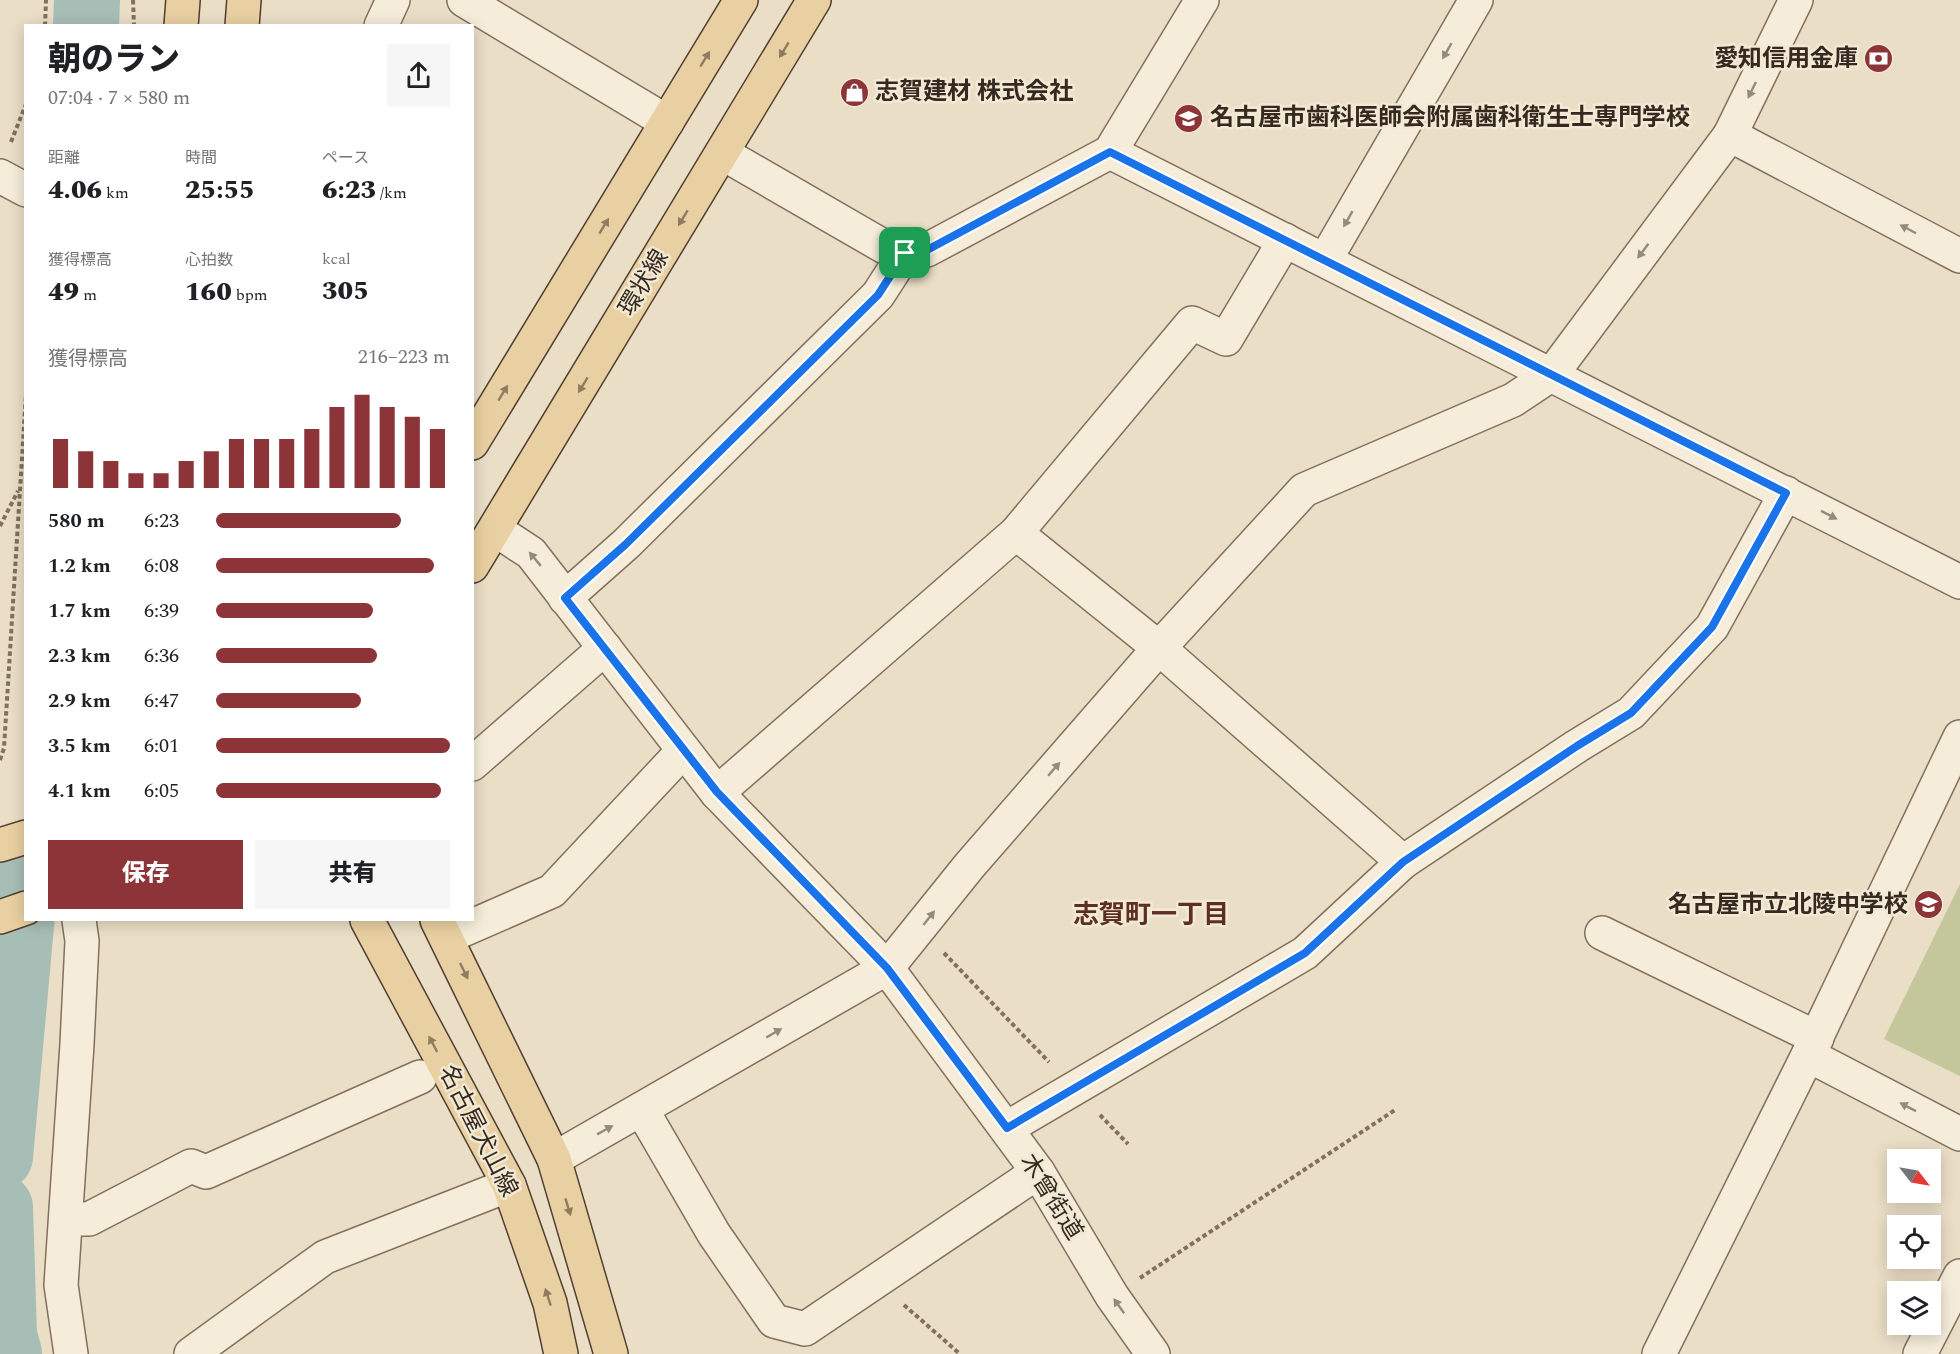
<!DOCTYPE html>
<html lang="ja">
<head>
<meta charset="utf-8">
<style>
  :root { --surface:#fff; --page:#f6f6f6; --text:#202124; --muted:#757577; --accent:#8c3438 }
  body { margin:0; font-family:Spectral,"Noto Sans JP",serif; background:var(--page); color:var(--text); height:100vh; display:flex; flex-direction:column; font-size:22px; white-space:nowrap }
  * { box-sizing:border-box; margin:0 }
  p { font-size:20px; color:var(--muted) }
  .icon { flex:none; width:33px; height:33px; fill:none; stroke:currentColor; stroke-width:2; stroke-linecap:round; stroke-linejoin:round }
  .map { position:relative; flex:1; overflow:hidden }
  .panel { position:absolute; left:24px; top:24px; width:450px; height:897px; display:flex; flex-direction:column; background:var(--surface); border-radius:0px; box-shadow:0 3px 15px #0003 }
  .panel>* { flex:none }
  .needle { width:39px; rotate:121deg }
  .tools { position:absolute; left:1887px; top:1149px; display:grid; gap:12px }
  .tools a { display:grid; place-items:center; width:54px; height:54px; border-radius:0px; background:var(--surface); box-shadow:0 3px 15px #0003; font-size:30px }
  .pin { position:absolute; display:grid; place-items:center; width:51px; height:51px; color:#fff; margin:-26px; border-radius:12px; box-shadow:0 3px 9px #0006 }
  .round { display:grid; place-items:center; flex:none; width:63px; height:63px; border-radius:0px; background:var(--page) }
  .head { display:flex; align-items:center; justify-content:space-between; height:102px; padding:0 24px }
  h1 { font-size:33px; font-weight:800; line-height:45px }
  .figures { display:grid; grid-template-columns:repeat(3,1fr); gap:9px; height:102px; padding:6px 24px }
  .figures div { display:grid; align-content:center }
  .figures b { font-size:26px; font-weight:800 }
  .figures small { font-size:16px; font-weight:400 }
  .figures p { font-size:16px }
  .chart { height:168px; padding:12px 24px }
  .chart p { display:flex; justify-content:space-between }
  .chart svg { width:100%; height:108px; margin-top:6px; stroke:var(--accent); stroke-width:6 }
  .action { display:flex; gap:12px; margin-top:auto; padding:12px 24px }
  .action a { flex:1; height:69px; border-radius:0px; background:var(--accent); color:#fff; font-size:24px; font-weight:800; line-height:69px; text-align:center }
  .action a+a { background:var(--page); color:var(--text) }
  ul { padding:0 24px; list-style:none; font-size:20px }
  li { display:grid; grid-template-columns:96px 72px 1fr; align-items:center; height:45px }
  li i { height:15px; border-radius:8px; background:var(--accent) }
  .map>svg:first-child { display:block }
  .green { fill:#c3c79b }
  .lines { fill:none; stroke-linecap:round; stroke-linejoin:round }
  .river { stroke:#a7beb6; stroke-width:66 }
  .minor-casing { stroke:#83705e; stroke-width:36 }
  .major-casing { stroke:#513f31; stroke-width:36 }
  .path { stroke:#83705e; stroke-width:4; stroke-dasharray:4.5 3; stroke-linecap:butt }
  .minor { stroke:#f5ecd9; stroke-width:33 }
  .major { stroke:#e9d0a2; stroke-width:33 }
  .oneway { fill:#8f7c61 }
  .oneway2 { fill:#958a7c }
  .route-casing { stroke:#fff; stroke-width:12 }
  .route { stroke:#1a73e8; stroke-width:8 }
  .labels { text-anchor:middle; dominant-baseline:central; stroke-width:5; stroke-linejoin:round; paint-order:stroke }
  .poi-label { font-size:24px; font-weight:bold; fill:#352920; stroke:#f2e9d5; text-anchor:end }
  .street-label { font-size:24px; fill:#352920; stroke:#f2e9d5 }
  .neighbourhood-label { font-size:26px; font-weight:bold; fill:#5d2e24; stroke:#f2e9d5 }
</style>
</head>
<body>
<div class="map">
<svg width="1960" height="1354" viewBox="0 0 1960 1354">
  <rect width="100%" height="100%" fill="#eadec6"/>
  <!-- green -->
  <path class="green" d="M1960 884V1076L1884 1039Z"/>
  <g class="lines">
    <!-- river -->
    <g class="river">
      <path d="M86 26 87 0"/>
      <path d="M0 1157 26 870"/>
      <path d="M0 1207 4 1335 9 1354"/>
    </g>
    <defs>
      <g id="minor">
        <path d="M464 0 667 122"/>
        <path d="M381 26 393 0"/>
        <path d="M1730 135 1960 256"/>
        <path d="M1110 152 1960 582"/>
        <path d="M722 153 883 246 905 253 927 250 1110 152 1202 0"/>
        <path d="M0 176 26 190"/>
        <path d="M1325 260 1476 0"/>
        <path d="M496 530 531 553 717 793 887 968 1038 1172 1112 1296 1153 1354"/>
        <path d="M1016 533 1159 648 1403 862"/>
        <path d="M565 598 626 544 878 295 905 253"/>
        <path d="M472 764 605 648"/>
        <path d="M717 793 1016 533 1192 323 1226 339 1285 240"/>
        <path d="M1602 933 1817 1038"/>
        <path d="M447 937 552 891 683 751"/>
        <path d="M1808 1055 1960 1134"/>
        <path d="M642 1110 714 1234 774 1321 805 1329 1038 1172"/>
        <path d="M1007 1128 1305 953 1403 862 1577 746 1631 713 1712 627 1786 493"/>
        <path d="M554 1159 887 968 970 865 1159 648 1304 490 1513 400 1552 374 1730 135 1796 0"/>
        <path d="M67 1219H89L191 1166 206 1172 420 1077"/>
        <path d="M71 1354 61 1285 77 1044 82 941 79 920"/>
        <path d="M191 1354 325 1257 509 1185"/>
        <path d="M1659 1354 1808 1055 1960 737"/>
        <path d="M1920 1354 1960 1276"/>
      </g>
      <g id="major">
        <path d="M181 26 183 0"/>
        <path d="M242 26 244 0"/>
        <path d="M472 443 741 0"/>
        <path d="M472 566 814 0"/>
        <path d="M0 845 26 837"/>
        <path d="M0 917 26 908"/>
        <path d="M367 920 509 1185 550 1303 561 1354"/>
        <path d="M437 920 554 1159 611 1354"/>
      </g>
    </defs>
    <!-- minor casing -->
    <use href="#minor" class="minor-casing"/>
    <!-- major casing -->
    <use href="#major" class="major-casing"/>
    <!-- path -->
    <g class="path">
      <path d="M133 0 134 26"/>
      <path d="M45 26 46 0"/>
      <path d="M11 142 26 104"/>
      <path d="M0 526 18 491"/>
      <path d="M0 760 4 748 26 394"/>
      <path d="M944 953 1049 1062"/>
      <path d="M1100 1115 1128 1144"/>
      <path d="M1140 1278 1395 1110"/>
      <path d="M904 1305 960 1354"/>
    </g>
    <!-- minor -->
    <use href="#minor" class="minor"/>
    <!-- major -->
    <use href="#major" class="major"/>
  </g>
  <!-- one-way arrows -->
  <defs><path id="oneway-solid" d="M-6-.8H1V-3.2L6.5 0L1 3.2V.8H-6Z" transform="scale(1.5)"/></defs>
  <g class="oneway">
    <use href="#oneway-solid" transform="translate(784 50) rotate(121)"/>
    <use href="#oneway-solid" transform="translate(705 59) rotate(-59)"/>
    <use href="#oneway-solid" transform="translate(683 218) rotate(121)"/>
    <use href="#oneway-solid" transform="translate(604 226) rotate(-59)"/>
    <use href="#oneway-solid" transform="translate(583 385) rotate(121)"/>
    <use href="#oneway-solid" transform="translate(503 393) rotate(-59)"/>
    <use href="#oneway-solid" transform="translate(464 971) rotate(64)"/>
    <use href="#oneway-solid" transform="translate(433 1044) rotate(-118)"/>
    <use href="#oneway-solid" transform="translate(568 1207) rotate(73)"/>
    <use href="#oneway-solid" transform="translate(548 1297) rotate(-108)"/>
  </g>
  <g class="oneway2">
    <use href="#oneway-solid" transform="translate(1447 51) rotate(120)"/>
    <use href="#oneway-solid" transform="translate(1752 90) rotate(116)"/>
    <use href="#oneway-solid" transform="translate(1348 219) rotate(120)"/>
    <use href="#oneway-solid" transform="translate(1908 229) rotate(-152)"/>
    <use href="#oneway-solid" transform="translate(1643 251) rotate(127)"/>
    <use href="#oneway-solid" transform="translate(1829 515) rotate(27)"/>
    <use href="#oneway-solid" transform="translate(535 559) rotate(-130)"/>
    <use href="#oneway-solid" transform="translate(1054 769) rotate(-49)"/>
    <use href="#oneway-solid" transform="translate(929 918) rotate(-52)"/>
    <use href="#oneway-solid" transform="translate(774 1033) rotate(-30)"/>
    <use href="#oneway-solid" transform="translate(1908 1107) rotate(-153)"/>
    <use href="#oneway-solid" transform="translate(605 1130) rotate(-29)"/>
    <use href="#oneway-solid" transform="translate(1119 1306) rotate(-125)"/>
  </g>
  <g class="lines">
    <defs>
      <path id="route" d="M1110 152 1786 493 1712 627 1631 713 1577 746 1403 862 1305 953 1007 1128 887 968 717 792 565 598 626 544 878 295 905 253 927 250Z"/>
    </defs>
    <!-- route casing -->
    <use href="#route" class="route-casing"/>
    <!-- route -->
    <use href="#route" class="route"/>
  </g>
  <!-- icons -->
  <defs>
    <symbol id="bank-disc" viewBox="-11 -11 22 22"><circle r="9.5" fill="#8c3438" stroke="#f2e9d5"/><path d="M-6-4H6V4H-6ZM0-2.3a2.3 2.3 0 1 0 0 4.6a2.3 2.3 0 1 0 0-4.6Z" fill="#fff"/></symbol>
    <symbol id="shop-disc" viewBox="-11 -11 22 22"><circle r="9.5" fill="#8c3438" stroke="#f2e9d5"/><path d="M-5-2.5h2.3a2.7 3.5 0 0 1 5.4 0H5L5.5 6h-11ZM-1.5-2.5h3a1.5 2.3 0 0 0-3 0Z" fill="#fff"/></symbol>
    <symbol id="school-disc" viewBox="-11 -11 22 22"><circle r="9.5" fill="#8c3438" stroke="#f2e9d5"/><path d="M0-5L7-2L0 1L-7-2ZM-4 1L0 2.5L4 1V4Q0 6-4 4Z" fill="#fff"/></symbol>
  </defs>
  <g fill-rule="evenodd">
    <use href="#bank-disc" x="1862" y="42" width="33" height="33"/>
    <use href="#shop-disc" x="838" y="76" width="33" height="33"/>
    <use href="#school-disc" x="1172" y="102" width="33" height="33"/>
    <use href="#school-disc" x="1912" y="888" width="33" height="33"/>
  </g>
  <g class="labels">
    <!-- poi labels -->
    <g class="poi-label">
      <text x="1858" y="59">愛知信用金庫</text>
      <text x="875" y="92" text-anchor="start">志賀建材 株式会社</text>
      <text x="1210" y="118" text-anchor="start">名古屋市歯科医師会附属歯科衛生士専門学校</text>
      <text x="1908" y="905">名古屋市立北陵中学校</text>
    </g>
    <!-- street labels -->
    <g class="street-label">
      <text transform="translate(644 283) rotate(-59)">環状線</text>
      <text transform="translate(478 1131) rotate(63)">名古屋犬山線</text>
      <text transform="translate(1051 1197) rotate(58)">木曾街道</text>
    </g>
    <!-- neighbourhood labels -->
    <g class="neighbourhood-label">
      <text x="1151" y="915">志賀町一丁目</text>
    </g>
  </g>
</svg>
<div class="tools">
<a><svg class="needle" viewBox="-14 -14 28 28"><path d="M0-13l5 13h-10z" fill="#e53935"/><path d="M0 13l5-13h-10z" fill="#757577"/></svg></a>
<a><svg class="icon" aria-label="locate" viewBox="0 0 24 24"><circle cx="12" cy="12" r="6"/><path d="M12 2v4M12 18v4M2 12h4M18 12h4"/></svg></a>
<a><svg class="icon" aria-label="layers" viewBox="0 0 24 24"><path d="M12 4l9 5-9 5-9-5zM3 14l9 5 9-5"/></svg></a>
</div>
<div class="pin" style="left:905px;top:253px;background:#1e9e55"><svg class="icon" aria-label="arrive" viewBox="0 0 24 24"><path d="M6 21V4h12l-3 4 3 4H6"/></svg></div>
<section class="panel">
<div class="head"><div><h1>朝のラン</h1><p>07:04 · 7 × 580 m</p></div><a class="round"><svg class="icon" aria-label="share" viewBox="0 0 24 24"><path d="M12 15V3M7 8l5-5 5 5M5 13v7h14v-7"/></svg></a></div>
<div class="figures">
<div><p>距離</p><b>4.06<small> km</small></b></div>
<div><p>時間</p><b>25:55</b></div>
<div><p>ペース</p><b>6:23<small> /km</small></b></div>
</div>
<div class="figures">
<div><p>獲得標高</p><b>49<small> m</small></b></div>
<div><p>心拍数</p><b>160<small> bpm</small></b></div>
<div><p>kcal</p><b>305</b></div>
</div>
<div class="chart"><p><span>獲得標高</span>216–223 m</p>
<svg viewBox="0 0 160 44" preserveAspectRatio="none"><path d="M5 44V24M15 44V29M25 44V33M35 44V38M45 44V38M55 44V33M65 44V29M75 44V24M85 44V24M95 44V24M105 44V20M115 44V11M125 44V6M135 44V11M145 44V15M155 44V20"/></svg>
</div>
<ul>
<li><b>580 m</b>6:23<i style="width:79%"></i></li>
<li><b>1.2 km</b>6:08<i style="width:93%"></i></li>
<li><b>1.7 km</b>6:39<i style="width:67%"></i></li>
<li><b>2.3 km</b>6:36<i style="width:69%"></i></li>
<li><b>2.9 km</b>6:47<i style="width:62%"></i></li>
<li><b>3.5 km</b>6:01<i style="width:100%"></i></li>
<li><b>4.1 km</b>6:05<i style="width:96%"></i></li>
</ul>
<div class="action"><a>保存</a><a>共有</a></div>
</section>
</div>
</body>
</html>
